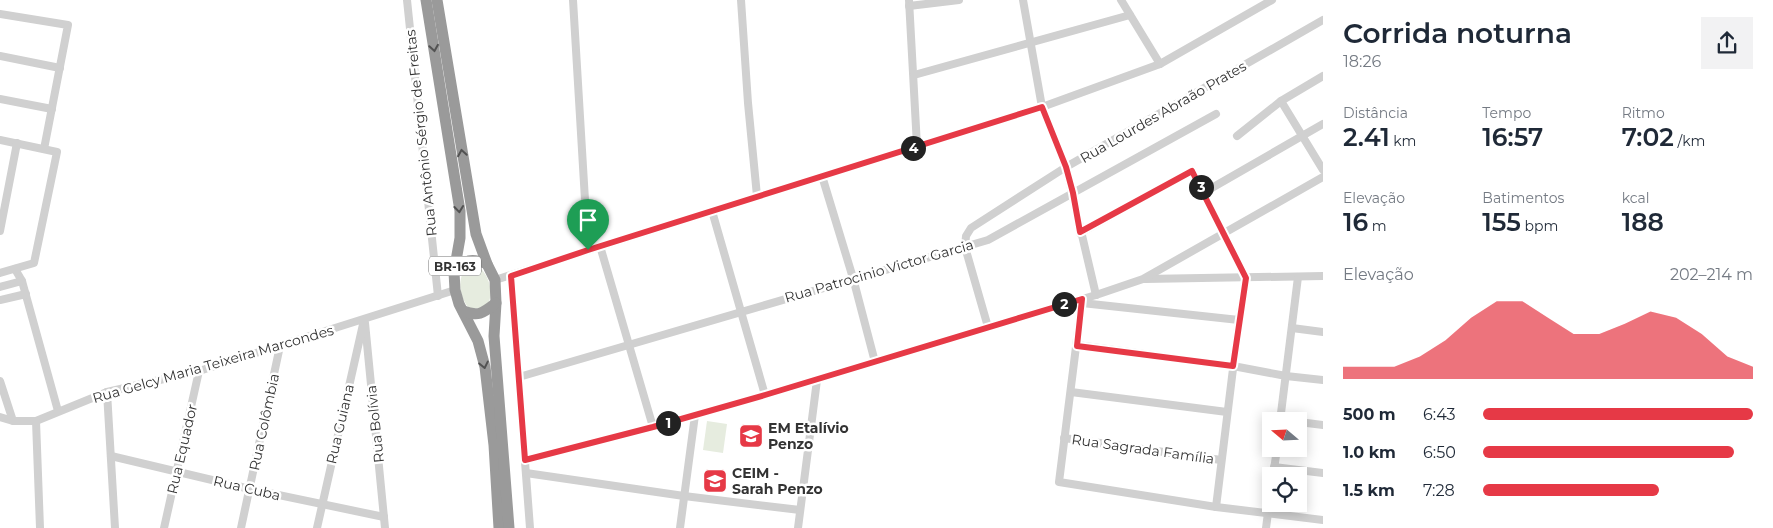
<!DOCTYPE html>
<html lang="pt">
<head>
<meta charset="utf-8">
<style>
  :root { --surface:#fff; --page:#f2f2f3; --text:#1f2937; --muted:#747a83; --accent:#e63946 }
  body { margin:0; font-family:Montserrat,sans-serif; background:var(--page); color:var(--text); height:100vh; display:flex; flex-direction:column; font-size:19px; white-space:nowrap }
  * { box-sizing:border-box; margin:0 }
  p { font-size:16px; color:var(--muted) }
  .icon { flex:none; width:28px; height:28px; fill:none; stroke:currentColor; stroke-width:2; stroke-linecap:round; stroke-linejoin:round }
  .map { position:relative; flex:1; overflow:hidden }
  .drawer { display:flex; flex-direction:column; background:var(--surface); width:450px }
  .drawer>* { flex:none }
  .needle { width:32px; rotate:289deg }
  .fabs { position:absolute; left:1262px; top:412px; display:grid; gap:10px }
  .fabs a { display:grid; place-items:center; width:45px; height:45px; border-radius:0px; background:var(--surface); box-shadow:0 2px 12px #0003; font-size:25px }
  .pin { position:absolute; display:grid; place-items:center; width:42px; height:42px; color:#fff; margin:-51px -21px; border-radius:50% 50% 50% 0; rotate:-45deg; box-shadow:0 0 5px #0007 }
  .pin .icon { rotate:45deg }
  .km { position:absolute; width:25px; height:25px; margin:-12px; border-radius:50%; background:#222; color:#fff; font-size:14px; line-height:25px; text-align:center }
  .round { display:grid; place-items:center; flex:none; width:52px; height:52px; border-radius:0px; background:var(--page) }
  .overview { display:flex; align-items:center; justify-content:space-between; height:85px; padding:0 20px }
  h1 { font-size:28px; font-weight:600; line-height:38px }
  .stats { display:grid; grid-template-columns:repeat(3,1fr); gap:8px; height:85px; padding:5px 20px }
  .stats div { display:grid; align-content:center }
  .stats b { font-size:25px; font-weight:600 }
  .stats small { font-size:14px; font-weight:400 }
  .stats p { font-size:14px }
  .chart { height:140px; padding:10px 20px }
  .chart p { display:flex; justify-content:space-between }
  .chart svg { width:100%; height:90px; margin-top:5px; fill:var(--accent); opacity:.7 }
  ul { padding:0 20px; list-style:none; font-size:16px }
  li { display:grid; grid-template-columns:80px 60px 1fr; align-items:center; height:38px }
  li i { height:12px; border-radius:6px; background:var(--accent) }
  main { display:flex; flex:1; min-height:0 }
  .map>svg:first-child { display:block }
  .green { fill:#e6ecdf }
  .lines { fill:none; stroke-linecap:round; stroke-linejoin:round }
  .minor { stroke:#d0d0d0; stroke-width:8 }
  .highway { stroke:#9a9a9a; stroke-width:11 }
  .oneway { stroke:#525252 }
  .route-casing { stroke:#fff; stroke-width:10 }
  .route { stroke:#e63946; stroke-width:6 }
  .labels { text-anchor:middle; dominant-baseline:central; stroke-width:5; stroke-linejoin:round; paint-order:stroke }
  .shield { fill:#fff; stroke:#707070; stroke-width:1 }
  .shield-label { font-size:12px; font-weight:bold; fill:#333 }
  .street-label { font-size:14px; fill:#333; stroke:#fff }
  .poi-label { font-size:14px; font-weight:bold; fill:#333; stroke:#fff; text-anchor:start }
</style>
</head>
<body>
<main>
<div class="map">
<svg width="1323" height="528" viewBox="0 0 1323 528">
  <rect width="100%" height="100%" fill="#fff"/>
  <!-- green -->
  <g class="green">
    <path d="M468 266H478C490 276 494 293 487 307L470 309C459 299 456 276 468 266Z"/>
    <path d="M707 421 727 424 723 453 703 450Z"/>
  </g>
  <g class="lines">
    <!-- minor -->
    <g class="minor">
      <path d="M407 0 438 296"/>
      <path d="M573 0 588 250"/>
      <path d="M741 0 748 103 757 196"/>
      <path d="M909 0 917 146"/>
      <path d="M1023 0 1042 107 1066 167 1096 295"/>
      <path d="M1121 0 1160 64"/>
      <path d="M909 6 959 0"/>
      <path d="M0 14 68 25 44 149"/>
      <path d="M0 56 60 68"/>
      <path d="M914 75 1130 15"/>
      <path d="M0 99 52 109"/>
      <path d="M1281 101 1323 170"/>
      <path d="M1237 136 1281 101 1323 76"/>
      <path d="M0 140 57 152 34 263 0 273"/>
      <path d="M822 176 853 278 875 362"/>
      <path d="M1203 193 1323 124"/>
      <path d="M712 211 765 395"/>
      <path d="M0 231 17 143"/>
      <path d="M1080 233 1192 171 1246 278 1239 320 1216 507"/>
      <path d="M600 246 653 427"/>
      <path d="M15 269 22 281 58 411"/>
      <path d="M511 276 530 528"/>
      <path d="M1145 279 1323 276"/>
      <path d="M495 280 1042 107 1160 64 1272 0"/>
      <path d="M0 287 22 281"/>
      <path d="M1082 299 1059 482 1216 507 1323 520"/>
      <path d="M0 300 26 294"/>
      <path d="M1082 303 1239 320"/>
      <path d="M365 323 385 528"/>
      <path d="M988 327 965 247 966 236 971 228 1066 167 1323 20"/>
      <path d="M1292 328 1323 332"/>
      <path d="M1077 345 1233 366 1286 376 1323 380"/>
      <path d="M519 377 988 240 1216 114"/>
      <path d="M0 381 13 421"/>
      <path d="M107 392 115 528"/>
      <path d="M1071 392 1227 412"/>
      <path d="M0 417 13 421H36L107 392 199 371 455 290"/>
      <path d="M1280 419 1294 421"/>
      <path d="M36 421 40 528"/>
      <path d="M1280 421 1298 277"/>
      <path d="M1299 422 1323 425"/>
      <path d="M1064 438 1221 460"/>
      <path d="M111 456 250 489 384 517"/>
      <path d="M525 460 653 427 765 395 988 327 1096 295 1143 279 1323 177"/>
      <path d="M1274 467 1323 473"/>
      <path d="M526 473 684 496 800 510"/>
      <path d="M1273 476 1277 449"/>
      <path d="M164 528 199 371"/>
      <path d="M241 528 280 346"/>
      <path d="M317 528 364 320"/>
      <path d="M680 528 695 415"/>
      <path d="M798 528 817 380"/>
      <path d="M1266 528 1271 490"/>
    </g>
    <!-- highway -->
    <g class="highway">
      <path d="M426 0 460 211V238L454 272 455 290 459 304 478 341 485 367 494 445 499 528"/>
      <path d="M437 0 476 234 487 264 495 280 496 303 494 336 509 528"/>
      <path d="M454 272C467 260 470 257 487 264"/>
      <path d="M463 311C479 317 483 313 496 303"/>
    </g>
  </g>
  <!-- one-way arrows -->
  <defs><path id="oneway-chevron" d="M-2-3.5L2.5 0L-2 3.5" fill="none" stroke-width="1.6" stroke-linecap="round" stroke-linejoin="round" transform="scale(1.25)"/></defs>
  <g class="oneway">
    <use href="#oneway-chevron" transform="translate(434 48) rotate(81)"/>
    <use href="#oneway-chevron" transform="translate(462 153) rotate(-99)"/>
    <use href="#oneway-chevron" transform="translate(459 209) rotate(84)"/>
    <use href="#oneway-chevron" transform="translate(484 365) rotate(78)"/>
  </g>
  <g class="lines">
    <defs>
      <path id="route" d="M1042 107 1066 167 1073 193 1080 232 1192 171 1246 278 1233 366 1077 346 1082 299 765 395 653 427 525 460 511 276 588 250Z"/>
    </defs>
    <!-- route casing -->
    <use href="#route" class="route-casing"/>
    <!-- route -->
    <use href="#route" class="route"/>
  </g>
  <!-- icons -->
  <defs>
    <symbol id="school-square" viewBox="-11 -11 22 22"><rect x="-9" y="-9" width="18" height="18" rx="4" fill="#e63946" stroke="#fff"/><path d="M0-5L7-2L0 1L-7-2ZM-4 1L0 2.5L4 1V4Q0 6-4 4Z" fill="#fff"/></symbol>
  </defs>
  <g fill-rule="evenodd">
    <use href="#school-square" x="737" y="422" width="28" height="28"/>
    <use href="#school-square" x="701" y="467" width="28" height="28"/>
  </g>
  <g class="labels">
    <!-- shield labels -->
    <rect class="shield" x="429" y="256.5" width="52" height="19" rx="4"/>
    <g class="shield-label">
      <text x="455" y="266">BR-163</text>
    </g>
    <!-- street labels -->
    <g class="street-label">
      <text transform="translate(1163 112) rotate(-30)">Rua Lourdes Abraão Prates</text>
      <text transform="translate(421 133) rotate(-96)">Rua Antônio Sérgio de Freitas</text>
      <text transform="translate(879 271) rotate(-16)">Rua Patrocinio Victor Garcia</text>
      <text transform="translate(213 364) rotate(-16)">Rua Gelcy Maria Teixeira Marcondes</text>
      <text transform="translate(264 422) rotate(-78)">Rua Colômbia</text>
      <text transform="translate(340 424) rotate(-77)">Rua Guiana</text>
      <text transform="translate(375 424) rotate(-96)">Rua Bolívia</text>
      <text transform="translate(182 449) rotate(-77)">Rua Equador</text>
      <text transform="translate(1143 449) rotate(8)">Rua Sagrada Família</text>
      <text transform="translate(247 488) rotate(13)">Rua Cuba</text>
    </g>
    <!-- poi labels -->
    <g class="poi-label">
      <text x="768" y="428">EM Etalívio<tspan x="768" dy="16">Penzo</tspan></text>
      <text x="732" y="473">CEIM -<tspan x="732" dy="16">Sarah Penzo</tspan></text>
    </g>
  </g>
</svg>
<div class="fabs">
<a><svg class="needle" viewBox="-14 -14 28 28"><path d="M0-13l5 13h-10z" fill="#e53935"/><path d="M0 13l5-13h-10z" fill="#747a83"/></svg></a>
<a><svg class="icon" aria-label="locate" viewBox="0 0 24 24"><circle cx="12" cy="12" r="6"/><path d="M12 2v4M12 18v4M2 12h4M18 12h4"/></svg></a>
</div>
<div class="pin" style="left:588px;top:250px;background:#1e9e55"><svg class="icon" aria-label="arrive" viewBox="0 0 24 24"><path d="M6 21V4h12l-3 4 3 4H6"/></svg></div>
<b class="km" style="left:668px;top:423px">1</b>
<b class="km" style="left:1064px;top:304px">2</b>
<b class="km" style="left:1201px;top:187px">3</b>
<b class="km" style="left:913px;top:148px">4</b>
</div>
<section class="drawer">
<div class="overview"><div><h1>Corrida noturna</h1><p>18:26</p></div><a class="round"><svg class="icon" aria-label="share" viewBox="0 0 24 24"><path d="M12 15V3M7 8l5-5 5 5M5 13v7h14v-7"/></svg></a></div>
<div class="stats">
<div><p>Distância</p><b>2.41<small> km</small></b></div>
<div><p>Tempo</p><b>16:57</b></div>
<div><p>Ritmo</p><b>7:02<small> /km</small></b></div>
</div>
<div class="stats">
<div><p>Elevação</p><b>16<small> m</small></b></div>
<div><p>Batimentos</p><b>155<small> bpm</small></b></div>
<div><p>kcal</p><b>188</b></div>
</div>
<div class="chart"><p><span>Elevação</span>202–214 m</p>
<svg viewBox="0 0 160 44" preserveAspectRatio="none"><path d="M0 44V38L10 38L20 38L30 33L40 25L50 14L60 6L70 6L80 14L90 22L100 22L110 17L120 11L130 14L140 22L150 33L160 38V44z"/></svg>
</div>
<ul>
<li><b>500 m</b>6:43<i style="width:100%"></i></li>
<li><b>1.0 km</b>6:50<i style="width:93%"></i></li>
<li><b>1.5 km</b>7:28<i style="width:65%"></i></li>
</ul>
</section>
</main>
</body>
</html>
